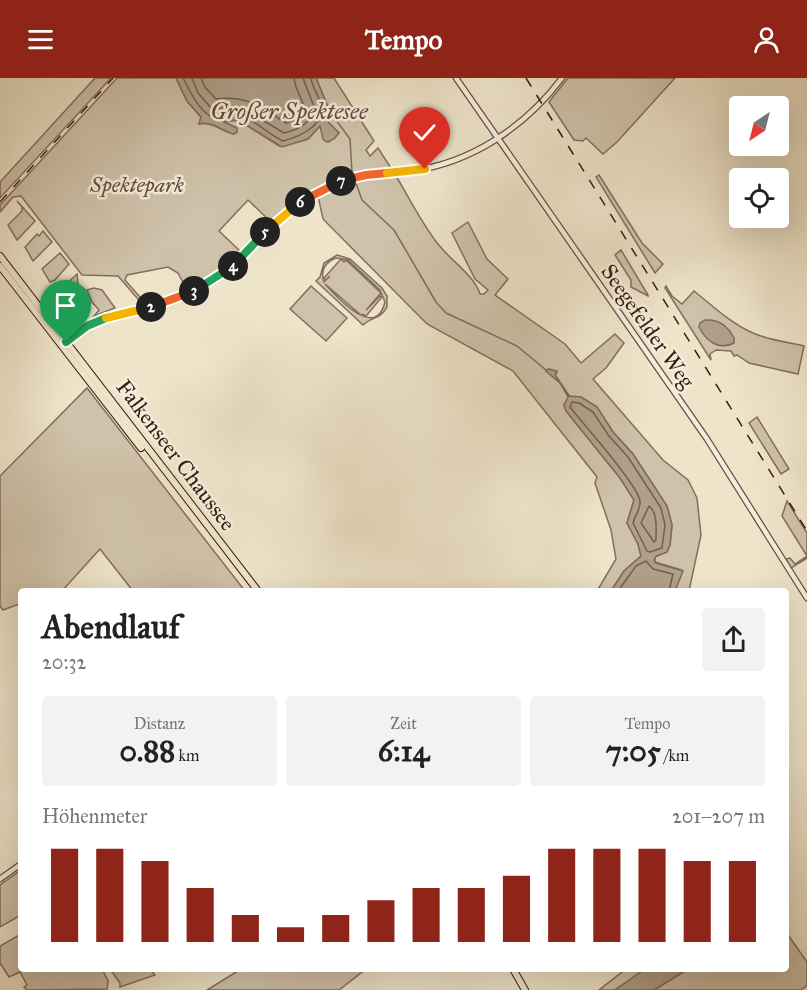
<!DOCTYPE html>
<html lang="de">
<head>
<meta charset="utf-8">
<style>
  :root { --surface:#fff; --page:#f2f2f2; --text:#222; --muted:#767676; --accent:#8f2418 }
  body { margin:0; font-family:"IM FELL Great Primer",serif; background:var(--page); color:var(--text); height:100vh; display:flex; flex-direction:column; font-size:22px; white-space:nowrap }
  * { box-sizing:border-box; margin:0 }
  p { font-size:20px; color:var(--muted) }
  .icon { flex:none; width:33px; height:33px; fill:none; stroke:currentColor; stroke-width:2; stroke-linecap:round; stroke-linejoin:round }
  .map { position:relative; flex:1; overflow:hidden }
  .drawer { position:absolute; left:18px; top:510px; width:771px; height:384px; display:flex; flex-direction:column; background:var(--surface); border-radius:6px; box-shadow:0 6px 24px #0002 }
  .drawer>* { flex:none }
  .needle { width:39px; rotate:215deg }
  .buttons { position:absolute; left:729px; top:18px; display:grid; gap:12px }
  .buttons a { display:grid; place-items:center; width:60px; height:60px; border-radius:6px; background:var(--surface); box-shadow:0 6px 24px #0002; font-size:30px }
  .pin { position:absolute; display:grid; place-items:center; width:51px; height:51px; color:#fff; margin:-62px -26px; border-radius:50% 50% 50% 0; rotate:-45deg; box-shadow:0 0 6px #0007 }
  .pin .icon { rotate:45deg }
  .km { position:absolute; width:30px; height:30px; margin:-15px; border-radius:50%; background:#222; color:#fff; font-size:16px; line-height:30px; text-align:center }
  .round { display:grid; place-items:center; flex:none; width:63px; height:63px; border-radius:6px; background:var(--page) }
  .overview { display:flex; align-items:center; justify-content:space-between; height:102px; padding:0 24px }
  h1 { font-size:33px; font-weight:800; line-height:45px }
  .stats { display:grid; grid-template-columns:repeat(3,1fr); gap:9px; height:102px; padding:6px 24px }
  .stats div { display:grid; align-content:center; border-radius:6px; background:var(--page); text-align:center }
  .stats b { font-size:30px; font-weight:800 }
  .stats small { font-size:16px; font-weight:400 }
  .stats p { font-size:16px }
  .chart { height:168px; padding:12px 24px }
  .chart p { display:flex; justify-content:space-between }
  .chart svg { width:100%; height:108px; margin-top:6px; stroke:var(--accent); stroke-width:6 }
  header { display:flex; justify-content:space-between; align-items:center; height:78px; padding:0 24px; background:var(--accent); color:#fff; font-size:27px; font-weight:800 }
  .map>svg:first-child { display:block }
  .green { fill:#cfc2aa; stroke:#846e5c; stroke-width:1.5; fill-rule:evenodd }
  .water { fill:#b0a08a; stroke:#806b59; stroke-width:1.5 }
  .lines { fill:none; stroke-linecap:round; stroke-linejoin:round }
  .shore { stroke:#745e4c; stroke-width:1.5 }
  .stream { stroke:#806b59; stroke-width:1.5 }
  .minor-casing { stroke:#664d3e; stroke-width:7 }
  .major-casing { stroke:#381b0f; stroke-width:8 }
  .minor { stroke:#f4eddd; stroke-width:4.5 }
  .major { stroke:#eee4ca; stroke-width:6 }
  .rail { stroke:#381b0f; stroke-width:1.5; stroke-dasharray:10 10; stroke-linecap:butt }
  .split-1-casing { stroke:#fff; stroke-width:12 }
  .split-2-casing { stroke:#fff; stroke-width:12 }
  .split-3-casing { stroke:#fff; stroke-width:12 }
  .split-4-casing { stroke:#fff; stroke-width:12 }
  .split-5-casing { stroke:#fff; stroke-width:12 }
  .split-6-casing { stroke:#fff; stroke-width:12 }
  .split-7-casing { stroke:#fff; stroke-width:12 }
  .split-8-casing { stroke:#fff; stroke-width:12 }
  .split-9-casing { stroke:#fff; stroke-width:12 }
  .split-1 { stroke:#22a559; stroke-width:8 }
  .split-2 { stroke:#f5b400; stroke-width:8 }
  .split-3 { stroke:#f0652b; stroke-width:8 }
  .split-4 { stroke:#22a559; stroke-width:8 }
  .split-5 { stroke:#22a559; stroke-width:8 }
  .split-6 { stroke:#f5b400; stroke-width:8 }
  .split-7 { stroke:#f0652b; stroke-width:8 }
  .split-8 { stroke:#f0652b; stroke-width:8 }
  .split-9 { stroke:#f5b400; stroke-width:8 }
  .labels { text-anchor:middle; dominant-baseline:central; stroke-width:5; stroke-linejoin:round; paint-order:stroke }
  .park-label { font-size:22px; font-style:italic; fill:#654d3e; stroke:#f4eddd }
  .street-label { font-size:22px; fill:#381b0f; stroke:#f4eddd }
  .water-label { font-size:24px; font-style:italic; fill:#624a3a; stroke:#f4eddd }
</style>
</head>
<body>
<header><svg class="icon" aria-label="menu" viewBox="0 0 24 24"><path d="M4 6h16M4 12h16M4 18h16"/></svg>Tempo<svg class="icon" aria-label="person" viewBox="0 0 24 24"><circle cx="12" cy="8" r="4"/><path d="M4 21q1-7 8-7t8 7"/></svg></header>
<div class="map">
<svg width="807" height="912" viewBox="0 0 807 912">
  <rect width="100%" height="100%" fill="#eee4ca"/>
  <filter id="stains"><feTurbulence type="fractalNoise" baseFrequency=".00333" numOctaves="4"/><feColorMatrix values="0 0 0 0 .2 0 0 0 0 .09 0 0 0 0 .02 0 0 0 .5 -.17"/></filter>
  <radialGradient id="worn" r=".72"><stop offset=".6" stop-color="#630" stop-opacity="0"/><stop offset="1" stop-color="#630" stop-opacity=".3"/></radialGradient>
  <!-- green -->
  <g class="green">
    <path d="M95 0H111L0 120V104Z"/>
    <path d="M117 0H176L187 23 201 39 199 46C211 43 221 53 234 56L237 54 235 49 224 44 238 42 279 68 308 61 320 48 325 63 329 64 339 55 327 43 328 29 316 0H334L374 63 366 72 370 78 378 70 391 90C344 94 305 110 270 143L248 122 219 153 241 174 214 197 187 212 178 195 168 189 127 197 125 202 146 226 143 227 118 198 82 197 21 118 13 119 0 134V127Z"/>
    <path d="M568 0H675L617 64 603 76 586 60 583 63 574 62 549 24Z"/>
    <path d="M599 97 642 165 663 186 655 195 596 99Z"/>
    <path d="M396 98C410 121 422 146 438 166 451 183 474 197 480 216H484L488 212 475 201 452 155 468 144 487 181 508 201 495 217 565 266 581 285 615 256 624 265 606 290 593 301 663 382 688 402 697 420 701 457 689 513H675L682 492 655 484V479L667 474 670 467 672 447 667 428 633 376 613 354 597 329 581 319H570L555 297 557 294 550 291 546 293 560 305 569 319 564 327 566 333 620 400 634 422 627 445 638 466 641 478 624 493 611 513H597L616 481 611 452 595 405 597 399 513 293 427 246 323 141 318 118 356 103Z"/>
    <path d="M17 123 35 143 17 162 8 147 22 133V129Z"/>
    <path d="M43 153 52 164 33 183 25 169 37 156 39 158Z"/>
    <path d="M621 172 648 217V218L631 209V202L615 177Z"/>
    <path d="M60 175 69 186 55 202 50 204 42 191Z"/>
    <path d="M337 177 350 181 382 210 387 218V229C381 241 371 239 363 247L316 203 320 199 324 185ZM336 180 348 182 380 212 385 224C376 263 337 219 325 206L361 237 363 236 366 238 382 219 380 218 366 232 381 215 346 182 344 184 341 181 324 200 326 202 330 198 324 204C320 193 325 184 336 180Z"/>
    <path d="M77 196 78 206 85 212 90 225 84 228H76L73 235 59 213Z"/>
    <path d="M311 208 347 240 326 263 290 231Z"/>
    <path d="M666 208 672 218 682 226 694 213C713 228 730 245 753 255 768 262 787 264 804 268L798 296 749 285 737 277 734 278 731 273 716 272 710 276 711 282 665 210Z"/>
    <path d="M94 210 102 212 115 230 94 238 99 232 92 224 87 212Z"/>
    <path d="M87 310 245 513H133L100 471 62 513H21V528L19 526 3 532 0 528V398Z"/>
    <path d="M757 339 789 391 781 396 749 345Z"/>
    <path d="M787 423 807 455V480L791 490 786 481 790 480 795 486 807 478 782 438Z"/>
    <path d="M21 792V837L0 849V807Z"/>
    <path d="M786 854 807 884V907L801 912H654L688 891H786Z"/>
    <path d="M21 856V891H102L108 903 107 911 27 912 24 909 27 907 20 894 9 899 0 885V868Z"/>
    <path d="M110 891H150L155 897 120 909V905Z"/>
    <path d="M241 891H366L339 912H207Z"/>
    <path d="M626 891 646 892 615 912H599Z"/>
  </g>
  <!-- water -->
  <g class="water">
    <path d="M176 0H316L328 29 327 43 339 55 334 61 327 64 323 61 320 48 308 61 282 69 240 43 232 42 224 44 237 50V54L234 56C222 53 211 42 199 46L201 39 187 23Z"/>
    <path d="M705 242C719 241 728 248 734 260V265C719 273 706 263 699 249L700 245Z"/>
    <path d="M548 291 557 293 555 297 569 318 581 319 597 329 613 354 633 376 667 428 672 447 670 467 667 474 656 478 654 482 655 485 683 493 675 513H611L624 493 641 478 638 466 627 445 634 422 620 400 566 333 564 327 568 319 560 305 546 293Z"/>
    <path d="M645 891H688L654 912H615Z"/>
  </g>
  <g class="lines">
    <!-- shore -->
    <g class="shore">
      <path d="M183 0C192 17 199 34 217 42 238 23 263 54 283 63 299 59 326 47 321 27 319 18 312 9 311 0"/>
      <path d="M192 0 198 15 213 32 231 28 242 30 284 55C297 52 311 45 315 31L303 0"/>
      <path d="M201 0 205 9 216 21C247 17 261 29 286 45L296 42 305 30 296 9 294 0"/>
      <path d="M572 324 579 325 593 334 609 358 628 379 661 430 665 447 662 470 650 474 647 473 633 445C635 437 641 431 640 423 638 407 583 346 570 329Z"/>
      <path d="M649 428C658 435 656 451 656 462L654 464 641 445Z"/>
      <path d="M618 513 636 488 646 483 653 491 673 496 669 513"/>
    </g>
    <!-- stream -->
    <path class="stream" d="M328 31 350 61 352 94 362 122 394 152 436 224 446 235 517 268 546 292"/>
    <defs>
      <g id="minor">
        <path d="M456 0 707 361 807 520"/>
        <path d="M66 264C80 253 93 244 109 238 122 234 136 233 149 230 168 225 187 218 204 208 250 181 277 131 327 109 355 97 382 97 411 93 472 85 526 48 562 0"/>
        <path d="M0 801 21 786"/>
      </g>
      <g id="major">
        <path d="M0 178 258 513"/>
        <path d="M0 188 141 370"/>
        <path d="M513 891 525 912"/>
      </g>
    </defs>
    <!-- minor casing -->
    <use href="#minor" class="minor-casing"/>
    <!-- major casing -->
    <use href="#major" class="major-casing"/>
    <!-- minor -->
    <use href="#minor" class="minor"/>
    <!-- major -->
    <use href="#major" class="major"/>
    <!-- rail -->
    <g class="rail">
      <path d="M526 0 807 453"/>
      <path d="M0 124 113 0"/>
    </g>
  </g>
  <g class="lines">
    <defs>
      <path id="split-1" d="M66 264 87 248 106 240"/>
      <path id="split-2" d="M106 240 151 229"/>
      <path id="split-3" d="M151 229 194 213"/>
      <path id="split-4" d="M194 213 233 188"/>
      <path id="split-5" d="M233 188 265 154"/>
      <path id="split-6" d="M265 154 300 124"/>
      <path id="split-7" d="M300 124 341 103"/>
      <path id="split-8" d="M341 103 366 97 387 95"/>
      <path id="split-9" d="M387 95 425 91"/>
    </defs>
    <!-- split-1 casing -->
    <use href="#split-1" class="split-1-casing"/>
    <!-- split-2 casing -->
    <use href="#split-2" class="split-2-casing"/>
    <!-- split-3 casing -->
    <use href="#split-3" class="split-3-casing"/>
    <!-- split-4 casing -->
    <use href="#split-4" class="split-4-casing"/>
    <!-- split-5 casing -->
    <use href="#split-5" class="split-5-casing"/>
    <!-- split-6 casing -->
    <use href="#split-6" class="split-6-casing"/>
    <!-- split-7 casing -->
    <use href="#split-7" class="split-7-casing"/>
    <!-- split-8 casing -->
    <use href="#split-8" class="split-8-casing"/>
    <!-- split-9 casing -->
    <use href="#split-9" class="split-9-casing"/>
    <!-- split-1 -->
    <use href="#split-1" class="split-1"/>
    <!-- split-2 -->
    <use href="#split-2" class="split-2"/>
    <!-- split-3 -->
    <use href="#split-3" class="split-3"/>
    <!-- split-4 -->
    <use href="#split-4" class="split-4"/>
    <!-- split-5 -->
    <use href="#split-5" class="split-5"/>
    <!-- split-6 -->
    <use href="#split-6" class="split-6"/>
    <!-- split-7 -->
    <use href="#split-7" class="split-7"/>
    <!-- split-8 -->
    <use href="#split-8" class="split-8"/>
    <!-- split-9 -->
    <use href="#split-9" class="split-9"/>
  </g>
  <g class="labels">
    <!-- park labels -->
    <g class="park-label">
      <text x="137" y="106">Spektepark</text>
    </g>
    <!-- street labels -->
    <g class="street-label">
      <text transform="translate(648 248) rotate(55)">Seegefelder Weg</text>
      <text transform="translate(176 377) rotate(53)">Falkenseer Chaussee</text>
    </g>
    <!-- water labels -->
    <g class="water-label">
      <text x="289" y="33">Großer Spektesee</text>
    </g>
  </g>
  <rect width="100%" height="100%" filter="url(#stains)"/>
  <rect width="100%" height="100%" fill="url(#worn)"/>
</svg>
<div class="buttons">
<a><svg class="needle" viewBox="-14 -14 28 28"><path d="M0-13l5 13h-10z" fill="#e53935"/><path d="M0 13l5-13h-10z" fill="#767676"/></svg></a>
<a><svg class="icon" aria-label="locate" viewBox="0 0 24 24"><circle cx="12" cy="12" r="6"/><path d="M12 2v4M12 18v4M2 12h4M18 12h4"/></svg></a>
</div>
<div class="pin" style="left:66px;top:264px;background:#1e9e55"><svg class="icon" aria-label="arrive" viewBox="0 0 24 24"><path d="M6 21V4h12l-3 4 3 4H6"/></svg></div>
<div class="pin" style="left:425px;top:91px;background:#d93025"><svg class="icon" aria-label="check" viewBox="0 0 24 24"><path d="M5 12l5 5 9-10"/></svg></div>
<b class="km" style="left:151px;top:229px">2</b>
<b class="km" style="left:194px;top:213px">3</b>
<b class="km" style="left:233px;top:188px">4</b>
<b class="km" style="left:265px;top:154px">5</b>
<b class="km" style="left:300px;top:124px">6</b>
<b class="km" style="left:341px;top:103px">7</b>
<section class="drawer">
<div class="overview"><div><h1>Abendlauf</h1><p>20:32</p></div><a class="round"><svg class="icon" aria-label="share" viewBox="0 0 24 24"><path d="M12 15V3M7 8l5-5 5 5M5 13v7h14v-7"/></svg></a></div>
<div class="stats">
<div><p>Distanz</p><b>0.88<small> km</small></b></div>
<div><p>Zeit</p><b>6:14</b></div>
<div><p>Tempo</p><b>7:05<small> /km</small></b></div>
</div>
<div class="chart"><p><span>Höhenmeter</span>201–207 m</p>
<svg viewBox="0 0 160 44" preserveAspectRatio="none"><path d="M5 44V6M15 44V6M25 44V11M35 44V22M45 44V33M55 44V38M65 44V33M75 44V27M85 44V22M95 44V22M105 44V17M115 44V6M125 44V6M135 44V6M145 44V11M155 44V11"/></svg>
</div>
</section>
</div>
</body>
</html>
